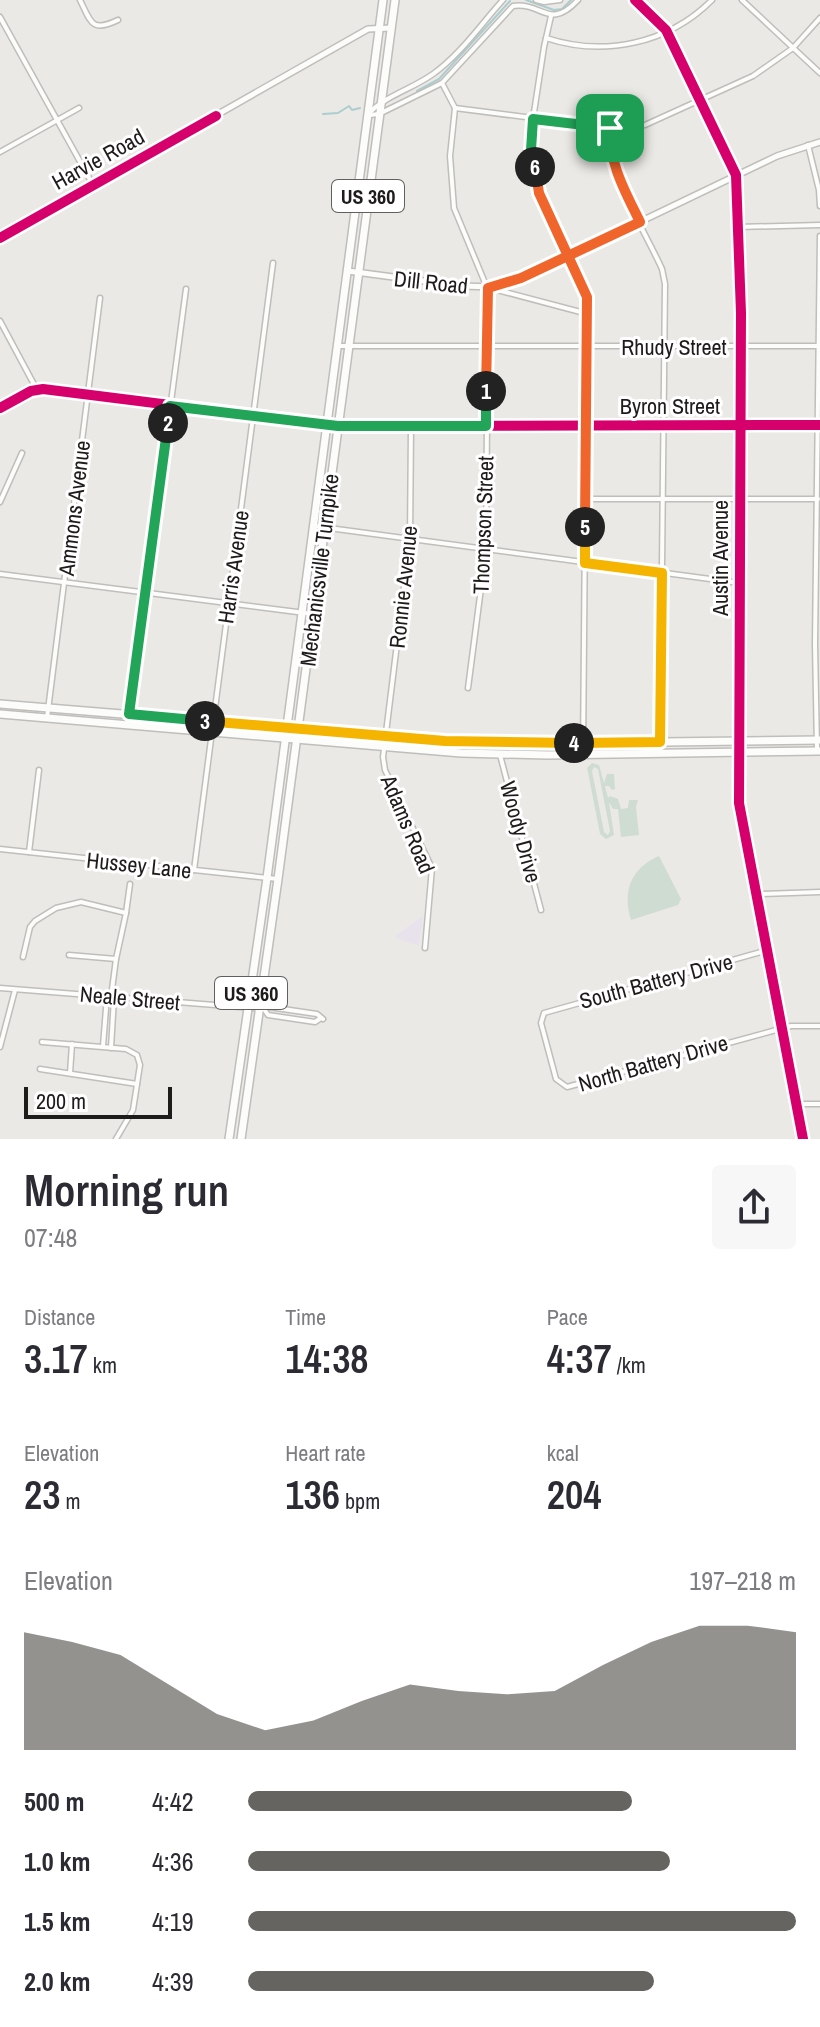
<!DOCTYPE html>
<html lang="en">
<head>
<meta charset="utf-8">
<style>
  :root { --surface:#fff; --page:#f7f7f7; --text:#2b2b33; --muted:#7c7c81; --accent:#666461 }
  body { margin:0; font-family:"Archivo Narrow",sans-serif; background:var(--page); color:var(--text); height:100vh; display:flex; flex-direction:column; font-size:30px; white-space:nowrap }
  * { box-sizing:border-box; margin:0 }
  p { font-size:26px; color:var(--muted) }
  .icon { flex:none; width:44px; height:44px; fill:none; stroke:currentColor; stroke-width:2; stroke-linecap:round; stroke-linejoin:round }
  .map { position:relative; height:1139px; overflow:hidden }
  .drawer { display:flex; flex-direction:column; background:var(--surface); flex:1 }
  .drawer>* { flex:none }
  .scale { position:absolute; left:24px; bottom:20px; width:148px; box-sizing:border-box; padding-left:8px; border:4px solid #1e1c1a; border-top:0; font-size:22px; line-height:28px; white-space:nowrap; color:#1e1c1a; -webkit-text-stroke:6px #fff; paint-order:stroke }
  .pin { position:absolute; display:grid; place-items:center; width:68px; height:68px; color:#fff; margin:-34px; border-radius:16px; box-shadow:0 4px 12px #0006 }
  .km { position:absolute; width:40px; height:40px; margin:-20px; border-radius:50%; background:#222; color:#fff; font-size:22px; line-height:40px; text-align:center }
  .round { display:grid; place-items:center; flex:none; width:84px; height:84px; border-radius:8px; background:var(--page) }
  .overview { display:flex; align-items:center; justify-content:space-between; height:136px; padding:0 24px }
  h1 { font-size:44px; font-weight:600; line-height:60px }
  .figures { display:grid; grid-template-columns:repeat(3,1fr); gap:12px; height:136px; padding:8px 24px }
  .figures div { display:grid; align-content:center }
  .figures b { font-size:40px; font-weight:600 }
  .figures small { font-size:22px; font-weight:400 }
  .figures p { font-size:22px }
  .chart { height:224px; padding:16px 24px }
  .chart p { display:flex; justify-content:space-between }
  .chart svg { width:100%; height:144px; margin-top:8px; fill:var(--accent); opacity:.7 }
  ul { padding:0 24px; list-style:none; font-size:26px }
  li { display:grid; grid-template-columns:128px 96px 1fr; align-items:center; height:60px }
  li i { height:20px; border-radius:10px; background:var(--accent) }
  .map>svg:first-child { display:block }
  .industrial { fill:#e7e2ec }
  .green { fill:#cfdcd1; fill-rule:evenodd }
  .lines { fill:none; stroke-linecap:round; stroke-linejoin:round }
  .stream { stroke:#accdd0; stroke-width:2 }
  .minor-casing { stroke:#bfbebb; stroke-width:7 }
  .tertiary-casing { stroke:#bfbebb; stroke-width:8 }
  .primary-casing { stroke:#bfbebb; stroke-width:10 }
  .trunk-casing { stroke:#bfbebb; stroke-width:10 }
  .minor { stroke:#fcfcfb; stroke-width:4 }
  .tertiary { stroke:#fcfcfb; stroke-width:5 }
  .primary { stroke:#fcfcfb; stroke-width:7 }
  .trunk { stroke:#fcfcfb; stroke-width:7 }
  .cycleway-casing { stroke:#fff; stroke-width:15 }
  .cycleway { stroke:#d6006c; stroke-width:10 }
  .split-1-casing { stroke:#fff; stroke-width:16 }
  .split-2-casing { stroke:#fff; stroke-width:16 }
  .split-3-casing { stroke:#fff; stroke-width:16 }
  .split-4-casing { stroke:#fff; stroke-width:16 }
  .split-5-casing { stroke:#fff; stroke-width:16 }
  .split-6-casing { stroke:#fff; stroke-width:16 }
  .split-7-casing { stroke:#fff; stroke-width:16 }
  .split-1 { stroke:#f0652b; stroke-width:10 }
  .split-2 { stroke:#22a559; stroke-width:10 }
  .split-3 { stroke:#22a559; stroke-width:10 }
  .split-4 { stroke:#f5b400; stroke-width:10 }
  .split-5 { stroke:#f5b400; stroke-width:10 }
  .split-6 { stroke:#f0652b; stroke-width:10 }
  .split-7 { stroke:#22a559; stroke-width:10 }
  .labels { text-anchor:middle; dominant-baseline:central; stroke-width:6; stroke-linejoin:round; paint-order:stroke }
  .shield { fill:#fff; stroke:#62605f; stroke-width:2 }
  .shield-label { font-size:20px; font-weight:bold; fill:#1e1c1a }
  .street-label { font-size:22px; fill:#1e1c1a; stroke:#fff }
</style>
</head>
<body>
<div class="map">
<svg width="820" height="1139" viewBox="0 0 820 1139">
  <rect width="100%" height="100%" fill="#ebe9e5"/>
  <!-- industrial -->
  <path class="industrial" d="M421 917H423L419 946 394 937Z"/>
  <!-- green -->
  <g class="green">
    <path d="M592 763 599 765 604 783 607 774H614L615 789 612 790 609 786H605L608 798 610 796 618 799 621 809 628 808 629 800H638L636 807 639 835 621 837 618 809H613L609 802 614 835 606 839 600 834 588 772 587 768ZM594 767 598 769 610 831 608 835 604 832 592 771Z"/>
    <path d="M659 856 681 899 678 905 631 920C622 891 631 868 659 856Z"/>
  </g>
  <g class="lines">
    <!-- stream -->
    <g class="stream">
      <path d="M526 0 554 10 562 9 571 0"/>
      <path d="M417 91 439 79 510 1"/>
      <path d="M323 114 338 113 349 106 352 110 360 108"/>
    </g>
    <defs>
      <g id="minor">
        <path d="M80 0C91 22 91 33 118 20"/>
        <path d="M536 0 544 2 560 0"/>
        <path d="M635 0 666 30 736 175 741 313 739 803 803 1139"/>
        <path d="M742 0 820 73"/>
        <path d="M551 16 544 47 533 119 531 150 539 193 587 297 583 753"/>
        <path d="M0 17 93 185"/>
        <path d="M546 38C604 57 668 44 712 0"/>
        <path d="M442 83 455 108 450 156 454 208 488 290 486 550 468 688"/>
        <path d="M455 108 610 128 645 125 753 76 793 48 820 18"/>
        <path d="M369 113C387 95 412 89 433 74 460 55 481 24 503 0"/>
        <path d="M370 115 379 114 442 83 513 6C543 2 549 31 578 0"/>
        <path d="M610 128C609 177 642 225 662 269L665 284 660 753"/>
        <path d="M808 145 819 190 820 206"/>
        <path d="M0 152 79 108"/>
        <path d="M738 227 820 225"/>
        <path d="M490 288 588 314"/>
        <path d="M0 321 37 390"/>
        <path d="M337 346H819"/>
        <path d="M0 408 31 391 43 389 338 426 820 425"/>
        <path d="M411 427 410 539 383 757 385 770 432 868 425 948"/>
        <path d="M586 499H818"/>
        <path d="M0 502 22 453"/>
        <path d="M314 526 740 583"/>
        <path d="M0 574 313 614"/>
        <path d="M47 718 100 298"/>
        <path d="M128 725 186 289"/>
        <path d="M817 749 815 644 820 236"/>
        <path d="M500 755 541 910"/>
        <path d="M0 849 278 879"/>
        <path d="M29 852 39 770"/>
        <path d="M194 870 273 263"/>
        <path d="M759 894 820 892"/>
        <path d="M126 913 130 884"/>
        <path d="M768 950 544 1013 541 1023 556 1079 567 1087 791 1026H820"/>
        <path d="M69 955 116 959"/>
        <path d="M23 957 30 927 35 921 56 908 81 902 126 913 116 959 111 997"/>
        <path d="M0 988 264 1009 269 1007 317 1014 323 1019"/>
        <path d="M264 1009 268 1015 315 1022 321 1018"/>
        <path d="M42 1042 126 1049 137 1055 140 1065 133 1110 116 1139"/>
        <path d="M103 1046 107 996"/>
        <path d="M0 1047 15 990"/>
        <path d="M111 1048 114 998"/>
        <path d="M40 1069 137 1084"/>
        <path d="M70 1073 72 1044"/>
        <path d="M797 1104H820"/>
      </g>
      <g id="tertiary">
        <path d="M0 238 368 29 391 28"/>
        <path d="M348 271 461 286 496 287 550 265 777 156 820 142"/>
      </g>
      <g id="primary">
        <path d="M0 704 461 742 583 743 820 740"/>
        <path d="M0 714 461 753 548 755 820 751"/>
      </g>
      <g id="trunk">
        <path d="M229 1139 267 878 383 0"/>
        <path d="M241 1139 278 879 395 0"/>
      </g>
    </defs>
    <!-- minor casing -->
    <use href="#minor" class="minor-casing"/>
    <!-- tertiary casing -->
    <use href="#tertiary" class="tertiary-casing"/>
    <!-- primary casing -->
    <use href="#primary" class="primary-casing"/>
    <!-- trunk casing -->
    <use href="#trunk" class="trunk-casing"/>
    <!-- minor -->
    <use href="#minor" class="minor"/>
    <!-- tertiary -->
    <use href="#tertiary" class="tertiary"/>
    <!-- primary -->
    <use href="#primary" class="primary"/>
    <!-- trunk -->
    <use href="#trunk" class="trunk"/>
    <defs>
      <g id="cycleway">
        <path d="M635 0 666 30 736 175 741 313 739 803 803 1139"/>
        <path d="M0 238 216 116"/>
        <path d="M0 408 31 391 43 389 338 426 820 425"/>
      </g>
    </defs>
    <!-- cycleway casing -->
    <use href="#cycleway" class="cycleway-casing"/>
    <!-- cycleway -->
    <use href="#cycleway" class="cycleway"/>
  </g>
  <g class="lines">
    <defs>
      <path id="split-1" d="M486 391 488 288 521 278 640 222C625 191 609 164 610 128"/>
      <path id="split-2" d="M168 423 170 406 338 426H486V391"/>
      <path id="split-3" d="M168 423 129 714 205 721"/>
      <path id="split-4" d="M205 721 445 741 574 743"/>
      <path id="split-5" d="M574 743 660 742 662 573 585 563V527"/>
      <path id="split-6" d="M535 167 539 193 587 297 585 527"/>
      <path id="split-7" d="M535 167 531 150 533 119 610 128"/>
    </defs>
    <!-- split-1 casing -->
    <use href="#split-1" class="split-1-casing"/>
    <!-- split-2 casing -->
    <use href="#split-2" class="split-2-casing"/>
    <!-- split-3 casing -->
    <use href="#split-3" class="split-3-casing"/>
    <!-- split-4 casing -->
    <use href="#split-4" class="split-4-casing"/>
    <!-- split-5 casing -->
    <use href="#split-5" class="split-5-casing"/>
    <!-- split-6 casing -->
    <use href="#split-6" class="split-6-casing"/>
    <!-- split-7 casing -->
    <use href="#split-7" class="split-7-casing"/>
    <!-- split-1 -->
    <use href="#split-1" class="split-1"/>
    <!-- split-2 -->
    <use href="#split-2" class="split-2"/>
    <!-- split-3 -->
    <use href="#split-3" class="split-3"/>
    <!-- split-4 -->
    <use href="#split-4" class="split-4"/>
    <!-- split-5 -->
    <use href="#split-5" class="split-5"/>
    <!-- split-6 -->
    <use href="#split-6" class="split-6"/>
    <!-- split-7 -->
    <use href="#split-7" class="split-7"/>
  </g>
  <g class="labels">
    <!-- shield labels -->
    <g class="shield">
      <rect x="332" y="180" width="72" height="32" rx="6"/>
      <rect x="215" y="977" width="72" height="32" rx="6"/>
    </g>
    <g class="shield-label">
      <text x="368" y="196">US 360</text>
      <text x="251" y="993">US 360</text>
    </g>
    <!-- street labels -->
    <g class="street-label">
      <text transform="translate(98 159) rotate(-29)">Harvie Road</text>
      <text transform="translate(431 282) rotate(6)">Dill Road</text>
      <text x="674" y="347">Rhudy Street</text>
      <text x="670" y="406">Byron Street</text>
      <text transform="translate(74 508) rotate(-83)">Ammons Avenue</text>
      <text transform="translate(483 525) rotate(-88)">Thompson Street</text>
      <text transform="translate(720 558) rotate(-90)">Austin Avenue</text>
      <text transform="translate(233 567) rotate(-82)">Harris Avenue</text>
      <text transform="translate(319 570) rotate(-83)">Mechanicsville Turnpike</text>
      <text transform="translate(403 587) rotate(-84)">Ronnie Avenue</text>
      <text transform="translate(408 824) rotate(67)">Adams Road</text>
      <text transform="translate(521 832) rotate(75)">Woody Drive</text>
      <text transform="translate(139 865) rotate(6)">Hussey Lane</text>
      <text transform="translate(656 981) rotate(-15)">South Battery Drive</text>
      <text transform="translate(130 998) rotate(5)">Neale Street</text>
      <text transform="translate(653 1063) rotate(-16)">North Battery Drive</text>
    </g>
  </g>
</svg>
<div class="scale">200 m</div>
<div class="pin" style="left:610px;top:128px;background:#1e9e55"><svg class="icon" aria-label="arrive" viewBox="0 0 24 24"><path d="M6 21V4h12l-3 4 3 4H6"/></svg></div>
<b class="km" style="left:486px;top:391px">1</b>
<b class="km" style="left:168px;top:423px">2</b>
<b class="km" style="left:205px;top:721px">3</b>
<b class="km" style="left:574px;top:743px">4</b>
<b class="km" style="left:585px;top:527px">5</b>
<b class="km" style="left:535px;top:167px">6</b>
</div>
<section class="drawer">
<div class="overview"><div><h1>Morning run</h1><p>07:48</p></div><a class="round"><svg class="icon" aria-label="share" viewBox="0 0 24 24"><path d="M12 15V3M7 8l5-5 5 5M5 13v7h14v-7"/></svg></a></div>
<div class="figures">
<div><p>Distance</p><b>3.17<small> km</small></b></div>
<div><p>Time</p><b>14:38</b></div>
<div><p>Pace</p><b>4:37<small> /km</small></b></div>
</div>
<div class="figures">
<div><p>Elevation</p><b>23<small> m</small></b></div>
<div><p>Heart rate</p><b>136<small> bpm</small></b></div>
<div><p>kcal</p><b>204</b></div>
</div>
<div class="chart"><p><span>Elevation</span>197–218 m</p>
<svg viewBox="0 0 160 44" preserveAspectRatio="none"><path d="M0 44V8L10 11L20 15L30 24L40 33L50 38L60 35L70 29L80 24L90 26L100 27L110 26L120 18L130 11L140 6L150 6L160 8V44z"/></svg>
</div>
<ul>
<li><b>500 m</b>4:42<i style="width:70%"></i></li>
<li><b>1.0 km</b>4:36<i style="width:77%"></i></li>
<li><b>1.5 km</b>4:19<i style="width:100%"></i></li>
<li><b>2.0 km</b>4:39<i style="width:74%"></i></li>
</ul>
</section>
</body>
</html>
